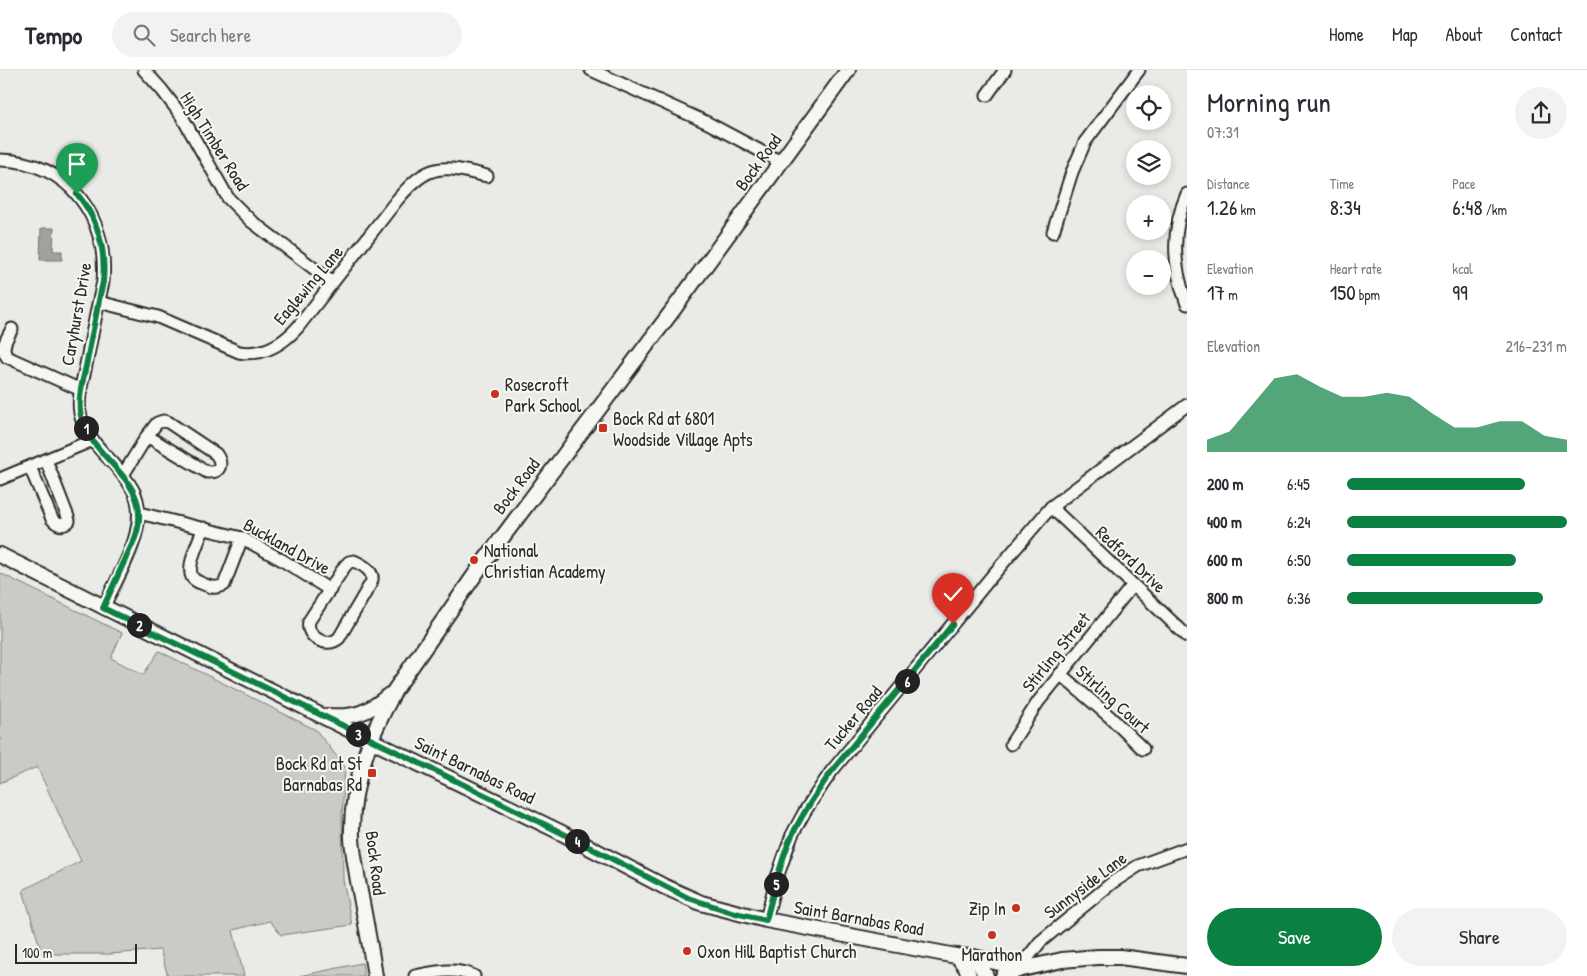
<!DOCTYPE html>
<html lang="en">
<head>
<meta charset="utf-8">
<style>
  :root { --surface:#fff; --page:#f2f2f3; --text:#2b2b33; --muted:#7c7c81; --line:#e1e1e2; --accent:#0b8043 }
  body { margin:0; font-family:"Patrick Hand",sans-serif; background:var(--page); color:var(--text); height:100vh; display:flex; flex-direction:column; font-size:19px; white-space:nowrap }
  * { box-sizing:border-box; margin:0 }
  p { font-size:16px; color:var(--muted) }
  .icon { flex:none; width:28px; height:28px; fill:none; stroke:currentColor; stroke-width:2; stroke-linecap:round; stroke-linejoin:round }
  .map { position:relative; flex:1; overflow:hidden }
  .side { display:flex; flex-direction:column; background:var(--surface); width:400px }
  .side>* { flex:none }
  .tools { position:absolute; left:1126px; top:15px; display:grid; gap:10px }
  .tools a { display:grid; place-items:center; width:45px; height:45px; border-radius:50%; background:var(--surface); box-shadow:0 2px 8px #0003; font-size:25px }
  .scale { position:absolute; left:15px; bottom:12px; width:122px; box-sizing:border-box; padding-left:5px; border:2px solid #2b2b2b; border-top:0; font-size:14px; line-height:18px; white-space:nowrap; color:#2b2b2b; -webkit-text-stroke:4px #f6f6f2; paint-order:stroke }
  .pin { position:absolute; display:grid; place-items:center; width:42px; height:42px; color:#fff; margin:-51px -21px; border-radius:50% 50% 50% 0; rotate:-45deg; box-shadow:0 0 5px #0007 }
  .pin .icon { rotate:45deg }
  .km { position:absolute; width:25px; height:25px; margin:-12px; border-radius:50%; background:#222; color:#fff; font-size:14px; line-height:25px; text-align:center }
  .round { display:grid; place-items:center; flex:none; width:52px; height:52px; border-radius:26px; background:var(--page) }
  .headline { display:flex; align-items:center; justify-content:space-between; height:85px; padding:0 20px }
  h1 { font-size:28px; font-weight:600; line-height:38px }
  .figures { display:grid; grid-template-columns:repeat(3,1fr); gap:8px; height:85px; padding:5px 20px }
  .figures div { display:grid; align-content:center }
  .figures b { font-size:21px; font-weight:600 }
  .figures small { font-size:14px; font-weight:400 }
  .figures p { font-size:14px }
  .chart { height:140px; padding:10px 20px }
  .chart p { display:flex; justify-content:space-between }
  .chart svg { width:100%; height:90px; margin-top:5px; fill:var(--accent); opacity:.7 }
  .action { display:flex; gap:10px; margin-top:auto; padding:10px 20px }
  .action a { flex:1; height:58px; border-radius:30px; background:var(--accent); color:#fff; font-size:20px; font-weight:600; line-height:58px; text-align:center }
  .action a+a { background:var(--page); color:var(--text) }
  ul { padding:0 20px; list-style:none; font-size:16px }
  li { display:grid; grid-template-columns:80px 60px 1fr; align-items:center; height:38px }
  li i { height:12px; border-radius:6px; background:var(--accent) }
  header { display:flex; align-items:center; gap:30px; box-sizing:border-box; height:70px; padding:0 25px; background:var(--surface); border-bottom:1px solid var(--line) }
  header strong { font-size:24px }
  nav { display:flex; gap:28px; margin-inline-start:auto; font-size:18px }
  .search { width:350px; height:45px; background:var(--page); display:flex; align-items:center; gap:12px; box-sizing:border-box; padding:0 18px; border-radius:28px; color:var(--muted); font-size:19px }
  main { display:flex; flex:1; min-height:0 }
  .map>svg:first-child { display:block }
  .green { fill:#cacac7; stroke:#7a7a79 }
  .water { fill:#a1a19e; stroke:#727270 }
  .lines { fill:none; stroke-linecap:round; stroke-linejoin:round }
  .minor-casing { stroke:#2b2b2b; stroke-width:15 }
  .major-casing { stroke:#2b2b2b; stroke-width:18 }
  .minor { stroke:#f6f6f2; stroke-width:11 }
  .major { stroke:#f6f6f2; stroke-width:14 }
  .route-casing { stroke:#fff; stroke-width:10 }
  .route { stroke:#0b8043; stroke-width:6 }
  .poi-dot { fill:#c8321e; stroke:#f6f6f2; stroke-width:2 }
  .labels { text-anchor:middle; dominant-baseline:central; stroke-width:4; stroke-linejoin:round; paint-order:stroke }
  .street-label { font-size:18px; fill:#2b2b2b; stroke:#f6f6f2 }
  .poi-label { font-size:18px; fill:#2b2b2b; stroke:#f6f6f2; text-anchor:start }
</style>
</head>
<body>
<header>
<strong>Tempo</strong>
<div class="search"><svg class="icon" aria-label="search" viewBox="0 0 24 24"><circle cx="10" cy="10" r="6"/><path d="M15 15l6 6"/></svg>Search here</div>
<nav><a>Home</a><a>Map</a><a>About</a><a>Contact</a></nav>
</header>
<main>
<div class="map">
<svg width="1187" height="906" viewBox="0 0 1187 906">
  <rect width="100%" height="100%" fill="#eaeae6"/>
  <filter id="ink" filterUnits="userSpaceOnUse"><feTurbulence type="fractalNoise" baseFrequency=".02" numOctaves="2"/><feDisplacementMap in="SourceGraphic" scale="10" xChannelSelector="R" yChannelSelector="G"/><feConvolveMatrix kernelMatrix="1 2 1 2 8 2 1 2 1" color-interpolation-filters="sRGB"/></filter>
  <g filter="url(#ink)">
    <!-- green -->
    <g class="green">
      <path d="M0 503 122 563 111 588 143 605 159 581 316 660 345 697 342 745 343 810 352 855 281 865 270 851 233 860 244 906H168L160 880 110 884H42L23 820 81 791 37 697 0 713Z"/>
      <path d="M362 893 364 906H299Z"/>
    </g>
    <!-- water -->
    <path class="water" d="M41 158H54L53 181H62V190H40Z"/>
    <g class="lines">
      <defs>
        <g id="minor">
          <path d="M144 0 162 20 181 45 228 128 251 151 332 212"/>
          <path d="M591 0 708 53 781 92"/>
          <path d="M987 25 1005 0"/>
          <path d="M0 90C68 91 109 147 103 212 97 238 92 264 87 290 84 307 77 326 80 343 84 363 99 379 113 393 121 403 130 412 135 424 149 460 118 505 103 538"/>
          <path d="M1187 124C1171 160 1173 198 1187 234"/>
          <path d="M1053 162 1072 102 1085 72 1139 0"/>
          <path d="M99 232 158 247 239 282C263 286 282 275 298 257L397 130C429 92 442 95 487 106"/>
          <path d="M12 259C7 268 0 278 7 287L81 320"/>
          <path d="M163 351 168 352 216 384C223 394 221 403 207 402L147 366 157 353Z"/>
          <path d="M30 397 52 449C57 455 63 457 69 451L68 447 46 390"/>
          <path d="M123 405 147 366"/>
          <path d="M0 409 93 370"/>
          <path d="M1051 437 1187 566"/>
          <path d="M139 443 242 468 282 490 330 520"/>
          <path d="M204 458C200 468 186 496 192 507 194 510 198 512 201 513 210 517 215 519 224 515L242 468"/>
          <path d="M354 491C363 495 376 502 371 513L339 568C327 579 305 567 309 551L345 496 349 492Z"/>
          <path d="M1060 604 1110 647 1143 679"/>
          <path d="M1011 674 1038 632 1132 516"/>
          <path d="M766 850 776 810 792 765 805 741 831 702 992 506 1051 437 1187 335"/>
          <path d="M1018 900 1040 872 1113 812 1138 796 1187 778"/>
          <path d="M415 906C435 902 454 897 474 906"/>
        </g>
        <g id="major">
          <path d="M0 485 370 670 558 761 663 816 701 833 766 850 956 886 973 887 979 893 986 906"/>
          <path d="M327 646C354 648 368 643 389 625"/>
          <path d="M973 887 1008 895 1018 900"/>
          <path d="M961 891 967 899 969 906"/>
          <path d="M375 906C370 874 364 843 358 811 356 798 353 783 352 769 350 716 369 666 395 620L483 493 673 240 848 0"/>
          <path d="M1003 906 1018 900 1062 890 1098 887H1120L1187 896"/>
        </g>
      </defs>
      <!-- minor casing -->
      <use href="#minor" class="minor-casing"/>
      <!-- major casing -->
      <use href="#major" class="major-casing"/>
      <!-- minor -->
      <use href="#minor" class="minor"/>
      <!-- major -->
      <use href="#major" class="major"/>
    </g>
  </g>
  <g class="lines" filter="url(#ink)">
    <defs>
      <path id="route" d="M77 124C99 150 106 179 103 212 97 238 92 265 87 291 84 307 78 324 80 341 87 391 157 408 135 468L103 538 558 761 688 828 735 843 766 850C773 824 779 797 789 772 800 747 816 724 831 702L953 554"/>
    </defs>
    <!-- route casing -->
    <use href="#route" class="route-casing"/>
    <!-- route -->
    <use href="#route" class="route"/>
  </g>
  <!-- markers -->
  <g class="poi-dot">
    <circle cx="495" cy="324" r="5"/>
    <rect x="598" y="353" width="10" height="10" rx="2.5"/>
    <circle cx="474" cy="490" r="5"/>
    <rect x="367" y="698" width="10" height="10" rx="2.5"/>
    <circle cx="1016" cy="838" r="5"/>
    <circle cx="992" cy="865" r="5"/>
    <circle cx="687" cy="881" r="5"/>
  </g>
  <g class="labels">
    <!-- street labels -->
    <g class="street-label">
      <text transform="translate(215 71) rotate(58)">High Timber Road</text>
      <text transform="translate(758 92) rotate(-54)">Bock Road</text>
      <text transform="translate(308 215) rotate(-50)">Eaglewing Lane</text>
      <text transform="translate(76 244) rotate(-80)">Caryhurst Drive</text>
      <text transform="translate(516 416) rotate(-53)">Bock Road</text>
      <text transform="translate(287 476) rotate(29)">Buckland Drive</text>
      <text transform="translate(1131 489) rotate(43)">Redford Drive</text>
      <text transform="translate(1056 582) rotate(-51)">Stirling Street</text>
      <text transform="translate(1113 629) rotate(42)">Stirling Court</text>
      <text transform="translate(853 648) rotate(-50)">Tucker Road</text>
      <text transform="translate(475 700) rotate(26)">Saint Barnabas Road</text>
      <text transform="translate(376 793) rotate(83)">Bock Road</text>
      <text transform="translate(1085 815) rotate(-37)">Sunnyside Lane</text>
      <text transform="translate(859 848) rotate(10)">Saint Barnabas Road</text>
    </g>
    <!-- poi labels -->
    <g class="poi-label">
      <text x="505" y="314">Rosecroft<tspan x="505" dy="21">Park School</tspan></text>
      <text x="613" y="348">Bock Rd at 6801<tspan x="613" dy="21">Woodside Village Apts</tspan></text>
      <text x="484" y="480">National<tspan x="484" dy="21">Christian Academy</tspan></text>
      <text x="362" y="693" text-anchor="end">Bock Rd at St<tspan x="362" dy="21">Barnabas Rd</tspan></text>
      <text x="1006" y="838" text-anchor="end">Zip In</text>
      <text x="697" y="881">Oxon Hill Baptist Church</text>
      <text x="992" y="884" text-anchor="middle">Marathon</text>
    </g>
  </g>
</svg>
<div class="tools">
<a><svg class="icon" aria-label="locate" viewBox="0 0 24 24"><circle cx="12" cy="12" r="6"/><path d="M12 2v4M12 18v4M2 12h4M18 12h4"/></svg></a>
<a><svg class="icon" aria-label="layers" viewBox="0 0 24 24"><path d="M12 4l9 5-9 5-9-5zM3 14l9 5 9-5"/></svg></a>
<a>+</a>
<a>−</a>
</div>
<div class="scale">100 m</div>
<div class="pin" style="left:77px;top:124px;background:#1e9e55"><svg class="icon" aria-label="arrive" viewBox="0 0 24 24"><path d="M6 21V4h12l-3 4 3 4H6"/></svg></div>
<div class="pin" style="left:953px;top:554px;background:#d93025"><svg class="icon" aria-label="check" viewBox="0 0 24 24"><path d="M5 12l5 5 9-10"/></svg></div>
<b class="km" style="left:86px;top:358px">1</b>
<b class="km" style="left:139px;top:555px">2</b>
<b class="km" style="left:358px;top:664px">3</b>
<b class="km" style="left:577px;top:771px">4</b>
<b class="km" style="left:776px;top:814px">5</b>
<b class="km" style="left:907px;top:611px">6</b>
</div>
<section class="side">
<div class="headline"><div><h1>Morning run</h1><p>07:31</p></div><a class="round"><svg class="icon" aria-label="share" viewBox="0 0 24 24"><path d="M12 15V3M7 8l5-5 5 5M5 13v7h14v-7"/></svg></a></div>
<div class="figures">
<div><p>Distance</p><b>1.26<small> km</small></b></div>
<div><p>Time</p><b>8:34</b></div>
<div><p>Pace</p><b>6:48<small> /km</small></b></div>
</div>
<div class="figures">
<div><p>Elevation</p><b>17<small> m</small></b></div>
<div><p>Heart rate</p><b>150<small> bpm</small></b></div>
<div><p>kcal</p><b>99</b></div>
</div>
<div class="chart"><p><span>Elevation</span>216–231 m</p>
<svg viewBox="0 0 160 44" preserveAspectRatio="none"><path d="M0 44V38L10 34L20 21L30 8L40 6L50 12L60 17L70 17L80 15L90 17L100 25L110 32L120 32L130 29L140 29L150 36L160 38V44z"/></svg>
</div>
<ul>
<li><b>200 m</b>6:45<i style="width:81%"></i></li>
<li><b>400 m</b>6:24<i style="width:100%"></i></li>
<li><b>600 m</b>6:50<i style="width:77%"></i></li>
<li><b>800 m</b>6:36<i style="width:89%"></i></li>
</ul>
<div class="action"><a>Save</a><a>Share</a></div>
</section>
</main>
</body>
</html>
